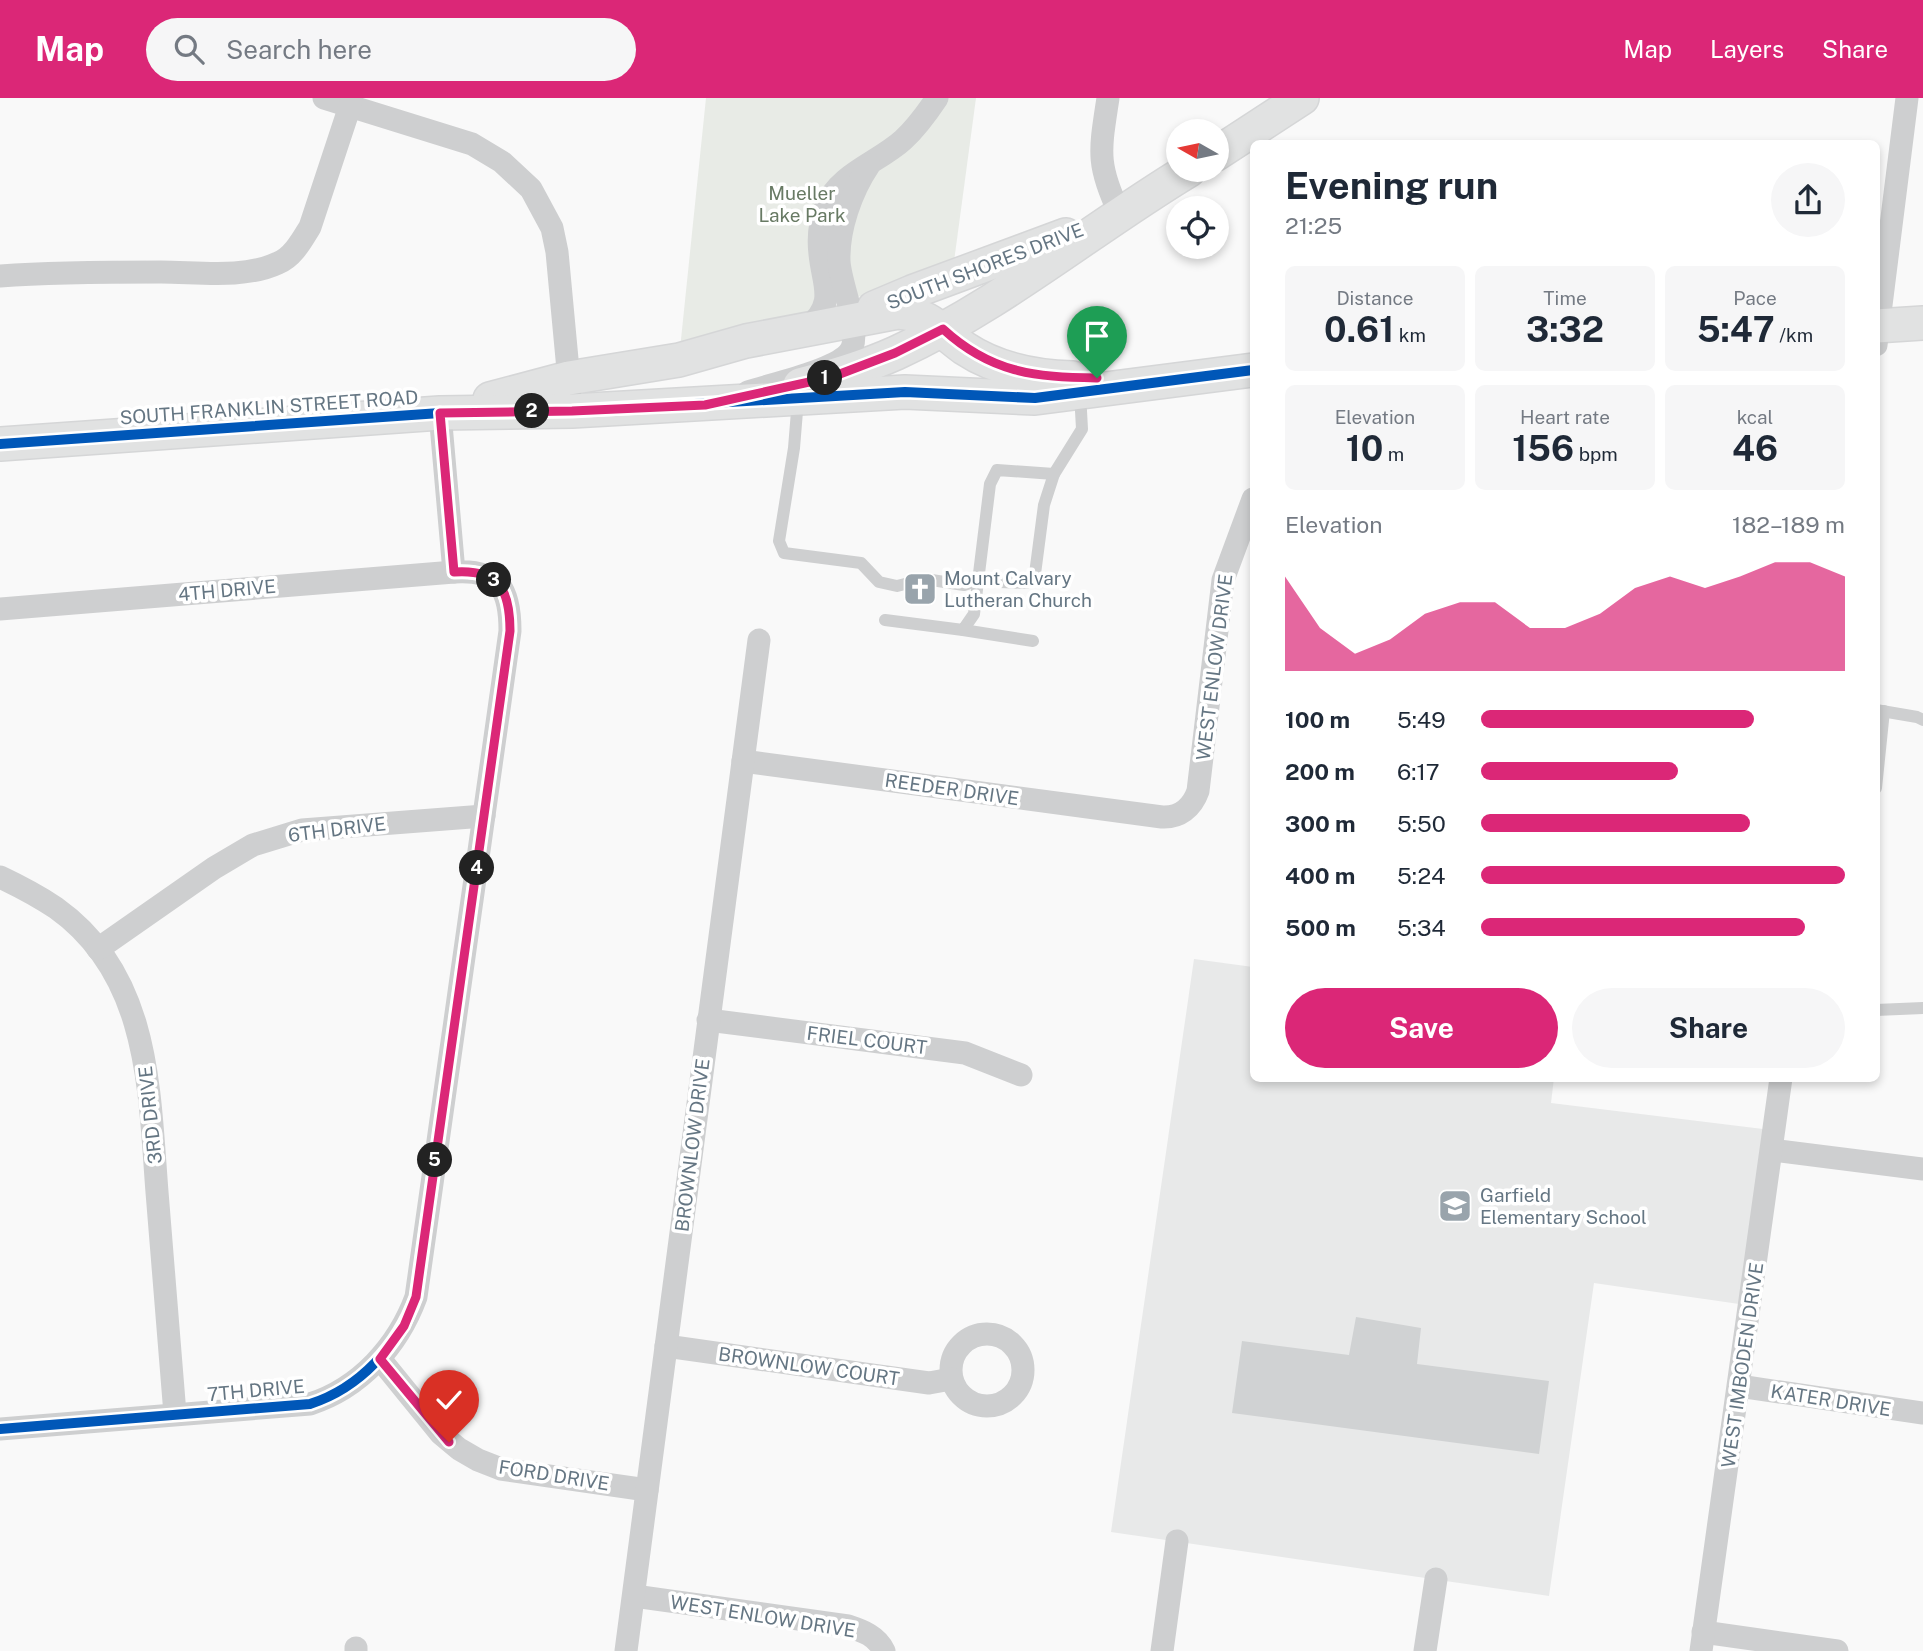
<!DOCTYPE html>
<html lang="en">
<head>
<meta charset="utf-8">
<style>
  :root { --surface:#fff; --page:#f6f6f7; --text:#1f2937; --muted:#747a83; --accent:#db2777 }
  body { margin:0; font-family:"Public Sans",sans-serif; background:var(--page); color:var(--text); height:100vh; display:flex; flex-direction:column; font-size:26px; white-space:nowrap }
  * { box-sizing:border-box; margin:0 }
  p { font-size:23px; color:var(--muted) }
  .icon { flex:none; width:38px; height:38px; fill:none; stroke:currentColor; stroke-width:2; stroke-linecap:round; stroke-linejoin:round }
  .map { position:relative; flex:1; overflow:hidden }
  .side { position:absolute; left:1250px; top:42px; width:630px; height:942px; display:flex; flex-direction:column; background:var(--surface); border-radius:10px; box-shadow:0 4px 10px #0003 }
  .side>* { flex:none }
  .needle { width:46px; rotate:279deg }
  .buttons { position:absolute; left:1166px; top:21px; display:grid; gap:14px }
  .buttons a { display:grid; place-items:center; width:63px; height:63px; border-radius:50%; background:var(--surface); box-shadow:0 4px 10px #0003; font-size:35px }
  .pin { position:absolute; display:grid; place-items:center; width:60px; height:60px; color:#fff; margin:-72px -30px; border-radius:50% 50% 50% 0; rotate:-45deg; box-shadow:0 0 7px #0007 }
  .pin .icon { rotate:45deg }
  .km { position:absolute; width:35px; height:35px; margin:-18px; border-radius:50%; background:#222; color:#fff; font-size:19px; line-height:35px; text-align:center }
  .round { display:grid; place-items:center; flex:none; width:74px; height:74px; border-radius:37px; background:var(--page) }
  .summary { display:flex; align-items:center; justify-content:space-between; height:119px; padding:0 35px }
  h1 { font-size:38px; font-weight:700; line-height:52px }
  .metrics { display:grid; grid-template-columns:repeat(3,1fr); gap:10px; height:119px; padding:7px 35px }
  .metrics div { display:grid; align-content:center; border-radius:10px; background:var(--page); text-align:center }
  .metrics b { font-size:35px; font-weight:700 }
  .metrics small { font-size:19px; font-weight:400 }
  .metrics p { font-size:19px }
  .chart { height:196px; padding:14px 35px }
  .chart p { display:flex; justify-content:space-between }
  .chart svg { width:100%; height:126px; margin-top:7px; fill:var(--accent); opacity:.7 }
  .action { display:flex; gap:14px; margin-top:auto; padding:14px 35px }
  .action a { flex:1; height:80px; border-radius:42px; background:var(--accent); color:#fff; font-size:28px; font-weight:700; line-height:80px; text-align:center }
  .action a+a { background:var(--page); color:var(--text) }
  ul { padding:0 35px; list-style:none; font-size:23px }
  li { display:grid; grid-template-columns:112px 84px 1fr; align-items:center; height:52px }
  li i { height:18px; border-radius:9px; background:var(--accent) }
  header { display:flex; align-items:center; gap:42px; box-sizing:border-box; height:98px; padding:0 35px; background:var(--accent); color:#fff }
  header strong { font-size:33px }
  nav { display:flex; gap:38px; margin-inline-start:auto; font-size:24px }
  .search { width:490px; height:63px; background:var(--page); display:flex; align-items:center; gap:18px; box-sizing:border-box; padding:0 24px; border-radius:38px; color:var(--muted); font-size:26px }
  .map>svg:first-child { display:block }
  .built { fill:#e8e9e9 }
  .green { fill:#e8ebe6 }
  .building { fill:#d0d2d3 }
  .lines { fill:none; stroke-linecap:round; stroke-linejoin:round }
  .secondary-casing { stroke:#d5d6d7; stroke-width:36 }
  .lane { stroke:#cecfd0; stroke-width:12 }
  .street { stroke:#cecfd0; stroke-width:23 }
  .secondary { stroke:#e1e2e2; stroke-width:33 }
  .cycleway-casing { stroke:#fff; stroke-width:15 }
  .cycleway { stroke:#0057b8; stroke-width:10 }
  .route-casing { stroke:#fff; stroke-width:14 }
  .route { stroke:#db2777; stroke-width:9 }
  .labels { text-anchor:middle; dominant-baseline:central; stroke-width:7; stroke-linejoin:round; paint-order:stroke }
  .park-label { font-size:19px; fill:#687a64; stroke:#fff }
  .street-label { font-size:19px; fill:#657683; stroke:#fff }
  .poi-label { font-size:19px; fill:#657683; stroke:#fff; text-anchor:start }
</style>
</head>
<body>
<header>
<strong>Map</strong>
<div class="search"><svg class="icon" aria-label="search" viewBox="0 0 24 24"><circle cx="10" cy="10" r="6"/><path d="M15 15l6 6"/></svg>Search here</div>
<nav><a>Map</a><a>Layers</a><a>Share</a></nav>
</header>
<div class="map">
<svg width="1923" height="1553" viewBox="0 0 1923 1553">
  <rect width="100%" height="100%" fill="#f9f9f9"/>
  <!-- built -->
  <path class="built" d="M1194 861 1253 869V980H1554L1551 1005 1763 1031 1739 1206 1594 1185 1549 1498 1111 1434Z"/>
  <!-- green -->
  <path class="green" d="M706 0H976L953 171 680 251Z"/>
  <!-- building -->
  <path class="building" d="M1356 1219 1421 1230 1417 1266 1549 1283 1539 1356 1232 1315 1242 1243 1349 1257Z"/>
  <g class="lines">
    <defs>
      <g id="secondary">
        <path d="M1216 56 1302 0"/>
        <path d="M874 210 912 194 1066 137"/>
        <path d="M1876 228 1923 225"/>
        <path d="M800 287C833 278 865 269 896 255 1001 207 1091 131 1189 72"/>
        <path d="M490 301 569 280 679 262 746 243 898 214C931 217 939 232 964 250 997 272 1034 279 1073 280"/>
        <path d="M0 346 440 315 572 313 905 294 1035 300 1253 272"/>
      </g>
    </defs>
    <!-- secondary casing -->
    <use href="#secondary" class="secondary-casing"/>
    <!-- lane -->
    <g class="lane">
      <path d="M798 301 794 350 779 443 784 455 861 465 879 484 897 488 925 481 964 487 976 483 1026 485 1035 476 1044 407 1054 376 1082 331 1080 295"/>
      <path d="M885 522 963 532 974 516 990 386 997 372 1054 376"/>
      <path d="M963 532 1033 543"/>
      <path d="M1876 612 1917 619 1923 622"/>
      <path d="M1876 690 1884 613"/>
      <path d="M1876 912 1923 910"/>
    </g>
    <!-- street -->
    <g class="street">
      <path d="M324 0 472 46 502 64 531 91 552 130 557 154 570 293"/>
      <path d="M1108 0C1100 53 1096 66 1120 116"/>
      <path d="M0 178C54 174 107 174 161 174 198 174 244 181 278 165 293 159 302 142 310 129L350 8"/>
      <path d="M808 230C837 203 823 188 820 156 818 140 820 123 826 108 838 76 879 64 903 42 916 30 927 15 937 0"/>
      <path d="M1876 247 1907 0"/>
      <path d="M748 294C772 286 832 273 848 256 865 239 840 188 839 163 838 131 851 94 869 67"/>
      <path d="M0 511 454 474"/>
      <path d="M743 663 1162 719C1179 720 1192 710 1198 693L1223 482 1253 401"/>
      <path d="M0 779C19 788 38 798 56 810 150 877 149 991 157 1094 163 1168 169 1242 175 1316"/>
      <path d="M98 851 214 770 253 747 302 732 484 718"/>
      <path d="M708 922 965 955 1021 977"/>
      <path d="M1772 1052 1923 1071"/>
      <circle cx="987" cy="1272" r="36"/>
      <path d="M666 1248 929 1285 951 1281"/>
      <path d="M380 1261 441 1336 459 1351 478 1362 501 1371 647 1392"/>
      <path d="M1739 1288 1923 1315"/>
      <path d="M0 1331 310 1306C360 1290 398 1248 416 1199L510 533C510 491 499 471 454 474L440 315"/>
      <path d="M634 1498 848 1528C863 1533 877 1538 884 1553"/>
      <path d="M1703 1534 1837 1553"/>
      <path d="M356 1553V1550"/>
      <path d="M626 1553 759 542"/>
      <path d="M1162 1553 1177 1443"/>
      <path d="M1425 1553 1436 1481"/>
      <path d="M1701 1553 1781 980"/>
    </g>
    <!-- secondary -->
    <use href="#secondary" class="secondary"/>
    <defs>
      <g id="cycleway">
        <path d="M0 346 440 315 572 313 905 294 1035 300 1253 272"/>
        <path d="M0 1331 310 1306C360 1290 398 1248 416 1199L510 533C510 491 499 471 454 474L440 315"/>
      </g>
    </defs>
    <!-- cycleway casing -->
    <use href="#cycleway" class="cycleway-casing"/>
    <!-- cycleway -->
    <use href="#cycleway" class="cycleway"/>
  </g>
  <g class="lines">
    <defs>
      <path id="route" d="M449 1344 380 1261 404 1228 416 1199 510 533C510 491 499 471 454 474L440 315 572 313 705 307 832 279 895 255 943 231C991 275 1034 279 1097 280"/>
    </defs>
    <!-- route casing -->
    <use href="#route" class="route-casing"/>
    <!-- route -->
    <use href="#route" class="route"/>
  </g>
  <!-- icons -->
  <defs>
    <symbol id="church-square" viewBox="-11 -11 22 22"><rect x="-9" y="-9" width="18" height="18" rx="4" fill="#99a4ac" stroke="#fff"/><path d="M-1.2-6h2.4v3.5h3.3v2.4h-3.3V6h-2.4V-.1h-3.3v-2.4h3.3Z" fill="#fff"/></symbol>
    <symbol id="school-square" viewBox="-11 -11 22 22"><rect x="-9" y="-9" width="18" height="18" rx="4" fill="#99a4ac" stroke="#fff"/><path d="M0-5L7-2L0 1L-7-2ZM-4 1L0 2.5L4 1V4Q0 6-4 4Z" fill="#fff"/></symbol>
  </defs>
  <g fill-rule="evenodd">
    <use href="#church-square" x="901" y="472" width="38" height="38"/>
    <use href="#school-square" x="1436" y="1089" width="38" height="38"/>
  </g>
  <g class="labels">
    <!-- park labels -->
    <g class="park-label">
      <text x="802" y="95">Mueller<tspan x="802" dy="22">Lake Park</tspan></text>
    </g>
    <!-- street labels -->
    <g class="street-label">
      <text transform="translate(985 168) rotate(-21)">SOUTH SHORES DRIVE</text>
      <text transform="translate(269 309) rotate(-4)">SOUTH FRANKLIN STREET ROAD</text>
      <text transform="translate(227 492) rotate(-5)">4TH DRIVE</text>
      <text transform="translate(1214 569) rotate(-83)">WEST ENLOW DRIVE</text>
      <text transform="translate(952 691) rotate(8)">REEDER DRIVE</text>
      <text transform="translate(337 731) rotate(-7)">6TH DRIVE</text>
      <text transform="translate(867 942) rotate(7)">FRIEL COURT</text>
      <text transform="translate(150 1017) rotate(-96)">3RD DRIVE</text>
      <text transform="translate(692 1047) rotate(-83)">BROWNLOW DRIVE</text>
      <text transform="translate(1742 1267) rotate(-82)">WEST IMBODEN DRIVE</text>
      <text transform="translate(809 1268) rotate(8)">BROWNLOW COURT</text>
      <text transform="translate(256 1292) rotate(-5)">7TH DRIVE</text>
      <text transform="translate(1831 1302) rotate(9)">KATER DRIVE</text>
      <text transform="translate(554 1377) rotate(9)">FORD DRIVE</text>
      <text transform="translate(763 1518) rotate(9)">WEST ENLOW DRIVE</text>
    </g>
    <!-- poi labels -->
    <g class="poi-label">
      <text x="944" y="480">Mount Calvary<tspan x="944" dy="22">Lutheran Church</tspan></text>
      <text x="1480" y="1097">Garfield<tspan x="1480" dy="22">Elementary School</tspan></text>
    </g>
  </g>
</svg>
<div class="buttons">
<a><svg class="needle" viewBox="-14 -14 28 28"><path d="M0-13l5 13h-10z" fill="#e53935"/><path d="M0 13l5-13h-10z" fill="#747a83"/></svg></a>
<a><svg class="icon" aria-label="locate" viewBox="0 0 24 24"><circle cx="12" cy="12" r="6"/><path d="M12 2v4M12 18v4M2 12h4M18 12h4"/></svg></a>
</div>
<div class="pin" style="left:1097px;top:280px;background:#1e9e55"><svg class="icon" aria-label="arrive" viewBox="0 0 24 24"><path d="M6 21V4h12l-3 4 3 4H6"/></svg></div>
<div class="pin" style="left:449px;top:1344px;background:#d93025"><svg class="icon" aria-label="check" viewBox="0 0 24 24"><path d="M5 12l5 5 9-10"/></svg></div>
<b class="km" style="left:825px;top:280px">1</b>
<b class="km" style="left:532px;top:313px">2</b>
<b class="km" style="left:494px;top:482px">3</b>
<b class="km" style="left:477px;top:770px">4</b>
<b class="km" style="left:435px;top:1062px">5</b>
<section class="side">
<div class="summary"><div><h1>Evening run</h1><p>21:25</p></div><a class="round"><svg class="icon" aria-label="share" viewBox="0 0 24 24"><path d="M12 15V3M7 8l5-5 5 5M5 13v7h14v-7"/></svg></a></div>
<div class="metrics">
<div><p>Distance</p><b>0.61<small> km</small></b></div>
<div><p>Time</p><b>3:32</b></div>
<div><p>Pace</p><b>5:47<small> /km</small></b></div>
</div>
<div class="metrics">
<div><p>Elevation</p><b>10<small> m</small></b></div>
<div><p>Heart rate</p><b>156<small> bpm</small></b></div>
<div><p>kcal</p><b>46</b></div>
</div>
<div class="chart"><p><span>Elevation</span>182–189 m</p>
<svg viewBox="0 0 160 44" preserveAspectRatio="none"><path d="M0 44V11L10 29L20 38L30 33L40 24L50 20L60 20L70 29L80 29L90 24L100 15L110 11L120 15L130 11L140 6L150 6L160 11V44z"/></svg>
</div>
<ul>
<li><b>100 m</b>5:49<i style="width:75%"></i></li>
<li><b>200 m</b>6:17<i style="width:54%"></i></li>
<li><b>300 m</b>5:50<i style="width:74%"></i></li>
<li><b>400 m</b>5:24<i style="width:100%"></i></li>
<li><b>500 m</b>5:34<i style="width:89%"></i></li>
</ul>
<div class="action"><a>Save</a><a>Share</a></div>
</section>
</div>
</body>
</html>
